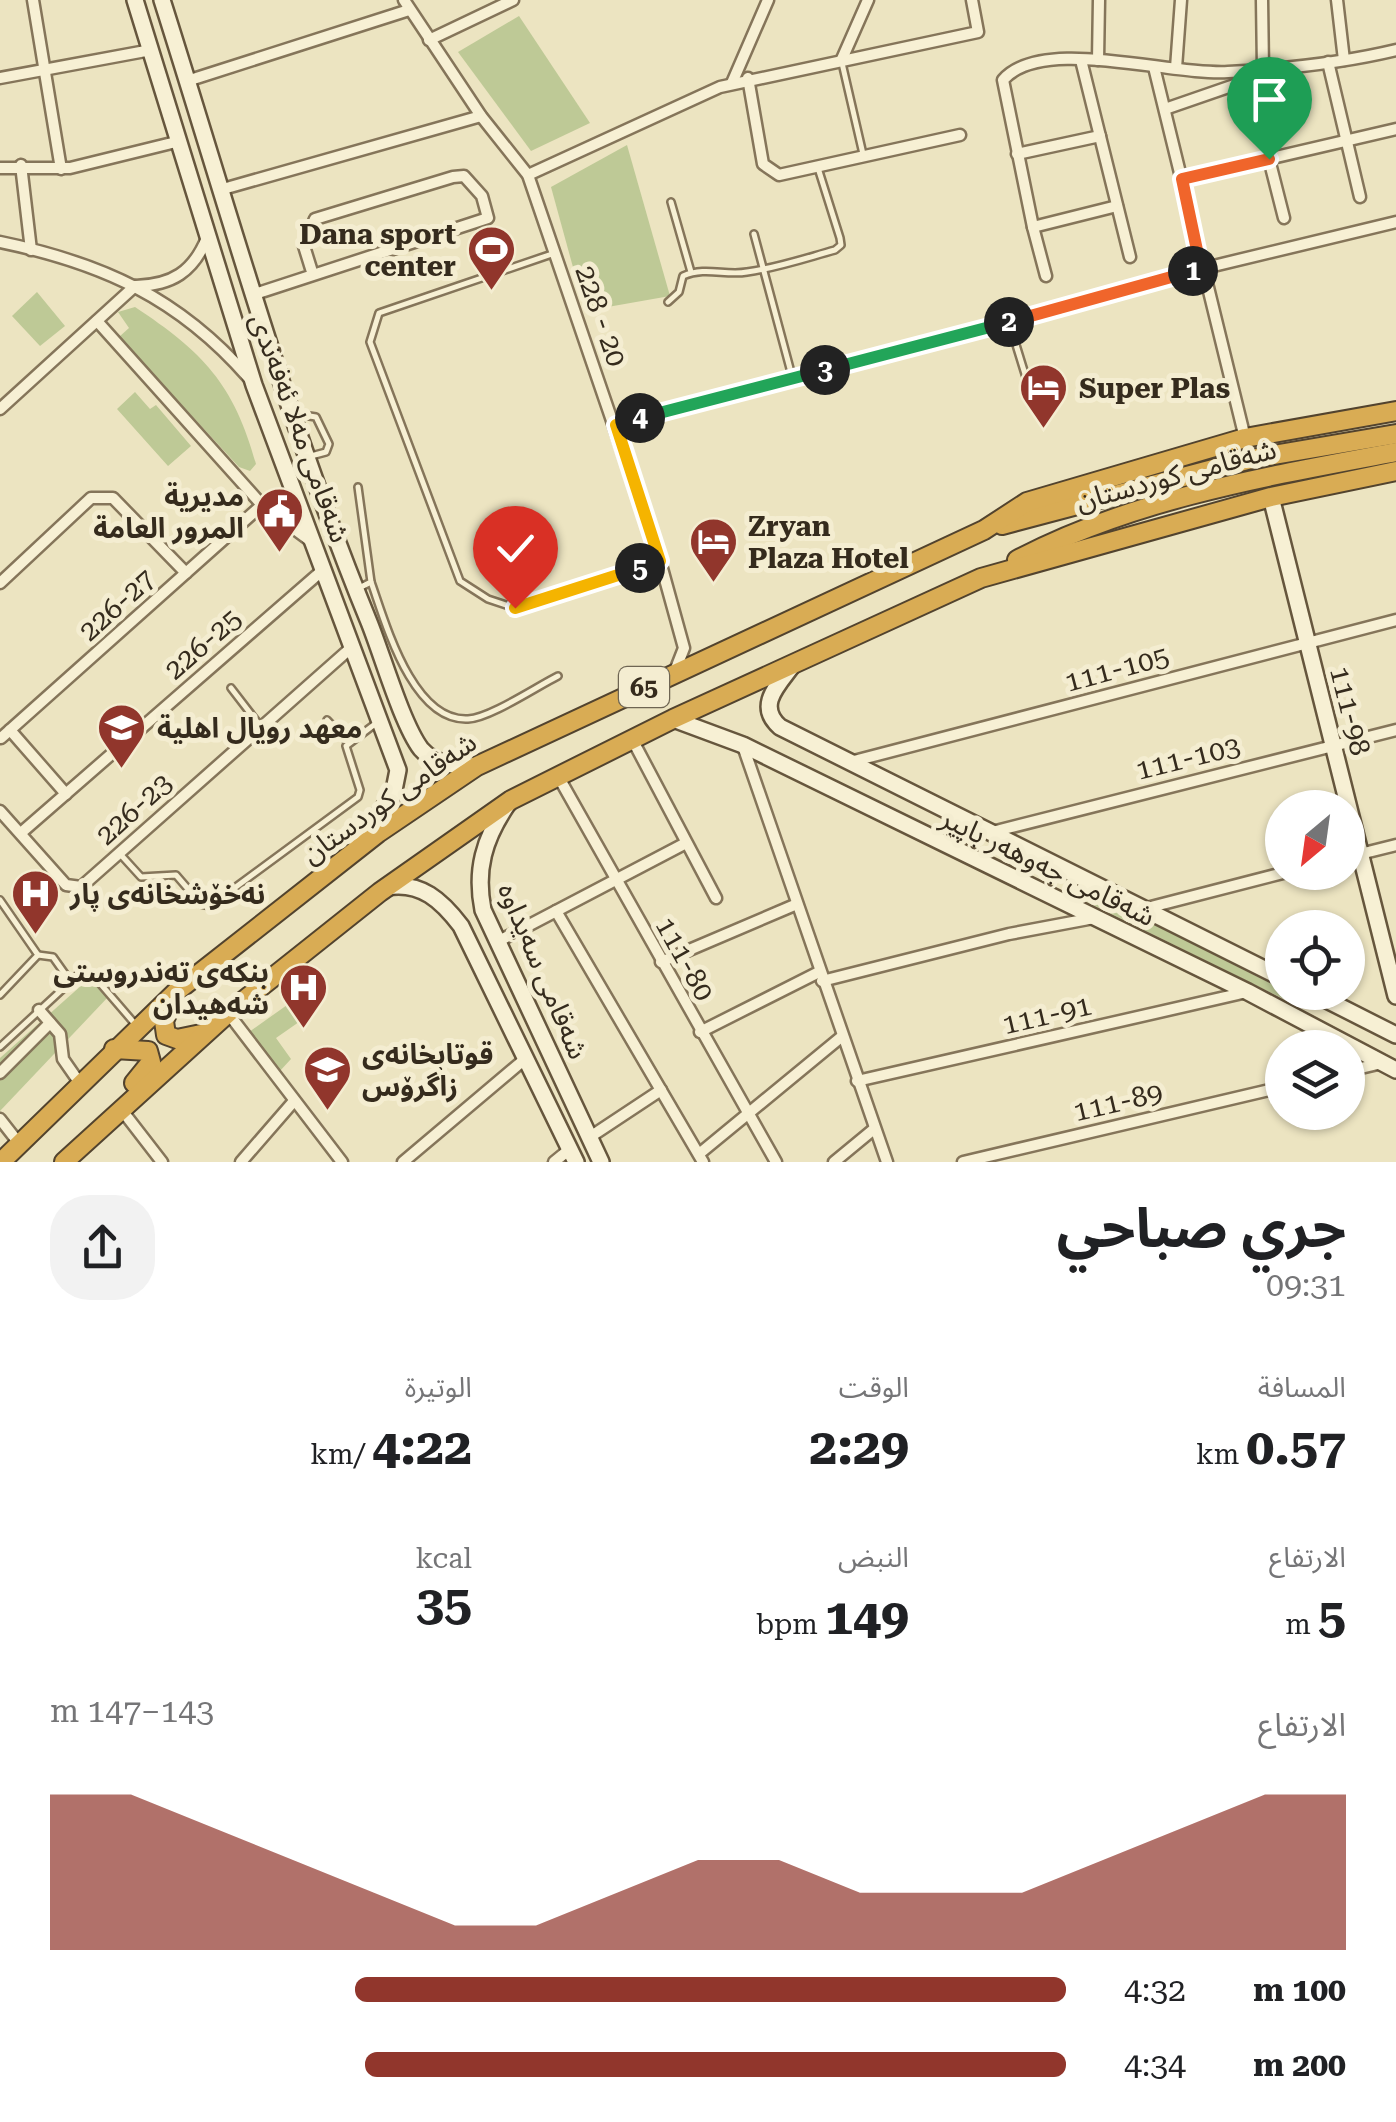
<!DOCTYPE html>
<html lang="ar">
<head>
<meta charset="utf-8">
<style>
  :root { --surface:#fff; --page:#f2f2f2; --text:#202124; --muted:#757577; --accent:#91362c }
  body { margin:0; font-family:"Roboto Serif","Noto Sans Arabic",serif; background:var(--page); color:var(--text); direction:rtl; height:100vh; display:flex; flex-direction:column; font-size:38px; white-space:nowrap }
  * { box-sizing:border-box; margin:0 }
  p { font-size:32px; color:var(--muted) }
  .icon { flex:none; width:55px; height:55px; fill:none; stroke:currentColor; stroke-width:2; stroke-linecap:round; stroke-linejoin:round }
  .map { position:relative; height:1162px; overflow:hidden; direction:ltr }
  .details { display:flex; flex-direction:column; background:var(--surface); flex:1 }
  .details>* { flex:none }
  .needle { width:65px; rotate:209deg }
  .controls { position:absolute; left:1265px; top:790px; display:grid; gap:20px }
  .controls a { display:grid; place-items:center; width:100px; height:100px; border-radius:50%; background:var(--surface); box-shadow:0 2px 8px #0004; font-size:50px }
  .pin { position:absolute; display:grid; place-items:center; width:85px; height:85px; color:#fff; margin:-102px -42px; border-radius:50% 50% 50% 0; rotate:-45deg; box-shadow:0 0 10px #0007 }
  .pin .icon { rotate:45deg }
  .km { position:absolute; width:50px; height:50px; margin:-25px; border-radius:50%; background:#222; color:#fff; font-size:28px; line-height:50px; text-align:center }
  .round { display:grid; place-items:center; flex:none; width:105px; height:105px; border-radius:40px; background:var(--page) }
  .overview { display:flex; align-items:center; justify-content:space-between; height:170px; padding:0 50px }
  h1 { font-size:55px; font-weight:700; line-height:75px }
  .metrics { display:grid; grid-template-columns:repeat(3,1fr); gap:15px; height:170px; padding:10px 50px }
  .metrics div { display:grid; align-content:center }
  .metrics b { font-size:50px; font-weight:700 }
  .metrics small { font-size:28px; font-weight:400 }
  .metrics p { font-size:28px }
  .chart { height:280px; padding:20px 50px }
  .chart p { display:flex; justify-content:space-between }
  .chart svg { width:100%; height:180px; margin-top:10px; fill:var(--accent); opacity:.7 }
  ul { padding:0 50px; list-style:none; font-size:32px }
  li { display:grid; grid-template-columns:160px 120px 1fr; align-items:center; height:75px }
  li i { height:25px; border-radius:12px; background:var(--accent) }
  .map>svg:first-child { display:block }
  .green { fill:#bec996 }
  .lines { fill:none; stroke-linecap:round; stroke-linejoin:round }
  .lane-casing { stroke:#85755a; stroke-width:10 }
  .street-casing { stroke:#85755a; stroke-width:15 }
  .secondary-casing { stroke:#66563d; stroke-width:20 }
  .highway-casing { stroke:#52432e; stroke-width:22 }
  .lane { stroke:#f7f0d4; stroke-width:5 }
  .street { stroke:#f7f0d4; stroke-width:10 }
  .secondary { stroke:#f7f0d4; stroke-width:15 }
  .highway { stroke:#d9ac54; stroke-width:18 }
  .split-1-casing { stroke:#fff; stroke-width:20 }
  .split-2-casing { stroke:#fff; stroke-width:20 }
  .split-3-casing { stroke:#fff; stroke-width:20 }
  .split-4-casing { stroke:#fff; stroke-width:20 }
  .split-5-casing { stroke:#fff; stroke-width:20 }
  .split-6-casing { stroke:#fff; stroke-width:20 }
  .split-1 { stroke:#f0652b; stroke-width:12 }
  .split-2 { stroke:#f0652b; stroke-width:12 }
  .split-3 { stroke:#22a559; stroke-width:12 }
  .split-4 { stroke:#22a559; stroke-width:12 }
  .split-5 { stroke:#f5b400; stroke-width:12 }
  .split-6 { stroke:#f5b400; stroke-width:12 }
  .labels { text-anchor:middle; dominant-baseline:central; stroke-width:10; stroke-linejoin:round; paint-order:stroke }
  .shield { fill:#f4edd1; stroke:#6e6553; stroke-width:2.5 }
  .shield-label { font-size:25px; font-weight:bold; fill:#352b1d }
  .poi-label { font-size:28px; font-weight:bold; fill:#352b1d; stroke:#f4edd1; text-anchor:start }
  .street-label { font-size:28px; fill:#352b1d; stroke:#f4edd1 }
</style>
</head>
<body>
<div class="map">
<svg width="1396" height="1162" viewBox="0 0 1396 1162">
  <rect width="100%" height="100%" fill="#ece4c1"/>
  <!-- green -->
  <g class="green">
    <path d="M519 16 590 123 531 151 458 52Z"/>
    <path d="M627 145 670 296 585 311 551 187Z"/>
    <path d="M37 292 65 326 40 346 12 316Z"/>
    <path d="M135 307C203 352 234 384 256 464L250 471 239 467 119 337 129 328 118 312Z"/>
    <path d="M135 392 150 409 156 405 191 446 168 466 117 409Z"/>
    <path d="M1067 881 1294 995 1297 1001 1294 1004 1063 890Z"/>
    <path d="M92 976 109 996 0 1111V1058Z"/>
    <path d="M297 998 309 1015 276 1038 291 1059 279 1072 249 1032Z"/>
  </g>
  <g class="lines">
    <defs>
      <g id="lane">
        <path d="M842 63 863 154"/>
        <path d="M671 202 691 272"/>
        <path d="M754 234 792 376"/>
        <path d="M552 254 379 313 370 342 460 581 488 599 515 608 660 561"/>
        <path d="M668 302 679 292 683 276C706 266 725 276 747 272 777 268 806 258 835 250L841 245 840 238 818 168"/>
        <path d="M1009 322 1033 400"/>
        <path d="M296 414 316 417 329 444 326 452 311 456"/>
        <path d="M358 487 371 582 361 587"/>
        <path d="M371 582C385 621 412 722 468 719 490 718 536 687 558 676"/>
        <path d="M231 688 261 727"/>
        <path d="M327 720 348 742"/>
        <path d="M121 855 141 877 176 875 201 904 210 906 358 797 360 790 346 746 379 721"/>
        <path d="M0 900 38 955 0 995"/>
        <path d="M38 955 53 957 70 981"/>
        <path d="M0 1047 80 973 92 974 135 1024"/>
      </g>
      <g id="street">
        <path d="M33 0 61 169"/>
        <path d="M404 0 481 116 528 175 660 561 684 648 675 671"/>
        <path d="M1262 0 1263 69"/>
        <path d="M1337 0 1344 60"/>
        <path d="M429 40 513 0"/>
        <path d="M842 59 868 0"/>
        <path d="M1081 60 1130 257"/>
        <path d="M1098 60 1099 0"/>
        <path d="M1328 62 1360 197"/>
        <path d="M1154 67 1245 438"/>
        <path d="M1176 68 1181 0"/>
        <path d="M0 78 151 50"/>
        <path d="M748 78 763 164 779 175 960 135"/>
        <path d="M187 81 409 10"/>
        <path d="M732 83 768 0"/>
        <path d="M1165 109 1272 72"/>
        <path d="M1017 154 1100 136"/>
        <path d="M1269 159 1284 218"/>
        <path d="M21 165 31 250"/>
        <path d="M0 168H70L180 141"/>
        <path d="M528 175 720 87 978 32 972 0"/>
        <path d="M1182 179 1396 129"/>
        <path d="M223 189 481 116"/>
        <path d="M1117 206 1033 227 1003 80C1042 35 1171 76 1228 72 1284 69 1342 63 1396 50"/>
        <path d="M1033 227 1046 276"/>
        <path d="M0 242C102 263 179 298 248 377"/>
        <path d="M136 286C172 285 193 272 207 238"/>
        <path d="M255 294 488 218 482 196 464 176 453 177 315 219 304 246 313 275"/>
        <path d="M97 321 262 505 312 542"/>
        <path d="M0 409 135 286"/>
        <path d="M615 425 1201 269 1396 222"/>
        <path d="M0 583 91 498H113L186 573"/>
        <path d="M10 730 66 794"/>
        <path d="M1 738 262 505"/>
        <path d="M632 739 716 898"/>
        <path d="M743 746 887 1162"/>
        <path d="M850 762 1396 620"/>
        <path d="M558 776 776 1162"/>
        <path d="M0 811 66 885 81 887 353 646"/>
        <path d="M22 832 324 569"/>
        <path d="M992 832 1396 730"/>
        <path d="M1348 857 1396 845"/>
        <path d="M1143 909 1287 872"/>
        <path d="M556 911 703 1162"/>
        <path d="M497 942 686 843"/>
        <path d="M661 962 797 904"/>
        <path d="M822 981 1009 934 1094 918"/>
        <path d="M39 1010 60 1034 63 1059 79 1082"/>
        <path d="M228 1013 342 1162"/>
        <path d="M700 1032 819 972"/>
        <path d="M1348 1071 1382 1063"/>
        <path d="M0 1073 50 1023"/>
        <path d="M857 1081 1247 992"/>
        <path d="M121 1109 162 1162"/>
        <path d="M0 1119 18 1142"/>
        <path d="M590 1137 661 1090"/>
        <path d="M699 1154 840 1038"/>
        <path d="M241 1162 294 1101"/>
        <path d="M403 1162 525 1059"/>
        <path d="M554 1162 570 1149"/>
        <path d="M834 1162 874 1129"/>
        <path d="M963 1162 1282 1087"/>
      </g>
      <g id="secondary">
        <path d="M135 0 254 385 398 770 393 795 357 844"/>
        <path d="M162 0C228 208 286 420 369 622 382 654 402 724 421 749 436 766 456 766 477 766"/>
        <path d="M1271 497 1396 996"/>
        <path d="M792 666C777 686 756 706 780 727L1282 978"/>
        <path d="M673 719 743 745 1248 992 1396 1070"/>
        <path d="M507 805C484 839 475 870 483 910L601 1162"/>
        <path d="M387 887C421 881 442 901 461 926L576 1162"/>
        <path d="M1311 992 1396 1035"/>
      </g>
      <g id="highway">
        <path d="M1002 525 1251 459 1396 434"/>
        <path d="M1017 560C1132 499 1268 476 1396 452"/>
        <path d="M173 1000 164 1021 166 1035 177 1039 201 1034"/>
        <path d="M114 1049 148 1051 151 1062 134 1083"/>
        <path d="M1 1162 177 991 378 833 477 766 984 530 1027 502 1245 438 1396 411"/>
        <path d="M64 1162 228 1013 380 892 511 800 673 719 981 578 1271 497 1396 471"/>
      </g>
    </defs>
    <!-- lane casing -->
    <use href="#lane" class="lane-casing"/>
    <!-- street casing -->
    <use href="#street" class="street-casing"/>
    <!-- secondary casing -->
    <use href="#secondary" class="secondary-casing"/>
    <!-- highway casing -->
    <use href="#highway" class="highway-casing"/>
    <!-- lane -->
    <use href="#lane" class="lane"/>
    <!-- street -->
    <use href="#street" class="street"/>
    <!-- secondary -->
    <use href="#secondary" class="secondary"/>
    <!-- highway -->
    <use href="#highway" class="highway"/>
  </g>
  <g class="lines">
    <defs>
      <path id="split-1" d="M1193 271 1201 269 1182 179 1269 159"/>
      <path id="split-2" d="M1009 322 1193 271"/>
      <path id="split-3" d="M825 370 1009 322"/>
      <path id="split-4" d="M640 418 825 370"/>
      <path id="split-5" d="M640 568 660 561 616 425 640 418"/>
      <path id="split-6" d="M515 608 640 568"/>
    </defs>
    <!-- split-1 casing -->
    <use href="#split-1" class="split-1-casing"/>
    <!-- split-2 casing -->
    <use href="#split-2" class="split-2-casing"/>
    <!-- split-3 casing -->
    <use href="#split-3" class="split-3-casing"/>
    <!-- split-4 casing -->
    <use href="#split-4" class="split-4-casing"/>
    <!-- split-5 casing -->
    <use href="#split-5" class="split-5-casing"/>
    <!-- split-6 casing -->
    <use href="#split-6" class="split-6-casing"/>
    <!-- split-1 -->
    <use href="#split-1" class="split-1"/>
    <!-- split-2 -->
    <use href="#split-2" class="split-2"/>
    <!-- split-3 -->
    <use href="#split-3" class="split-3"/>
    <!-- split-4 -->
    <use href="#split-4" class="split-4"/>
    <!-- split-5 -->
    <use href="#split-5" class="split-5"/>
    <!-- split-6 -->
    <use href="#split-6" class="split-6"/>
  </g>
  <!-- icons -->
  <defs>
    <symbol id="stadium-pin" viewBox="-11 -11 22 30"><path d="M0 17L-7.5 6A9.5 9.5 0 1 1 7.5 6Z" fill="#91362c" stroke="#f4edd1"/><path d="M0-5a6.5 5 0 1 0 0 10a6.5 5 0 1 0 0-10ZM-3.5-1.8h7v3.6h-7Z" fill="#fff"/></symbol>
    <symbol id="hotel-pin" viewBox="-11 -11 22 30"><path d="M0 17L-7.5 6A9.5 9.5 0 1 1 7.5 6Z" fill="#91362c" stroke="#f4edd1"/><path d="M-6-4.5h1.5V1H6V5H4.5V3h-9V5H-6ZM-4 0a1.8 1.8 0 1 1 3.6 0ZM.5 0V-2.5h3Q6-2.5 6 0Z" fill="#fff"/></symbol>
    <symbol id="civic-pin" viewBox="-11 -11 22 30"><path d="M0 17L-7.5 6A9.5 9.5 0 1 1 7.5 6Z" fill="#91362c" stroke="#f4edd1"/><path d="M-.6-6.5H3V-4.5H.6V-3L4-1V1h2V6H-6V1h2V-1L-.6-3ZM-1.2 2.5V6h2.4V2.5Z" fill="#fff"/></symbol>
    <symbol id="university-pin" viewBox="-11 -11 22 30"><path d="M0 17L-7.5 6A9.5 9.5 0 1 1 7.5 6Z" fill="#91362c" stroke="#f4edd1"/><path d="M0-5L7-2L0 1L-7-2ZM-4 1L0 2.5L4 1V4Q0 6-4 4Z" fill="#fff"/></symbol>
    <symbol id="hospital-pin" viewBox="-11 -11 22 30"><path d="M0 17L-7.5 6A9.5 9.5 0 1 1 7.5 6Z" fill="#91362c" stroke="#f4edd1"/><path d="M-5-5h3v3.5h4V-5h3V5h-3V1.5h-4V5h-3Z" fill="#fff"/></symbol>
    <symbol id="school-pin" viewBox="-11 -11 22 30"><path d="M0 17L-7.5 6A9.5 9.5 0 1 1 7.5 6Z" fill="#91362c" stroke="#f4edd1"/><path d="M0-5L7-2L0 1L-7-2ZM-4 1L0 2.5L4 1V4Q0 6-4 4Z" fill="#fff"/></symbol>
  </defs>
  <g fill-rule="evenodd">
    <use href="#stadium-pin" x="464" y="222" width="55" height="75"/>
    <use href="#hotel-pin" x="1016" y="360" width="55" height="75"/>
    <use href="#civic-pin" x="252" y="484" width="55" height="75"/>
    <use href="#hotel-pin" x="686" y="514" width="55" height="75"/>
    <use href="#university-pin" x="94" y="700" width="55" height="75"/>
    <use href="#hospital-pin" x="8" y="866" width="55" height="75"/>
    <use href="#hospital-pin" x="276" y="960" width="55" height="75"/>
    <use href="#school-pin" x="300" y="1042" width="55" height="75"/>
  </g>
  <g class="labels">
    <!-- shield labels -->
    <rect class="shield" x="619" y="667" width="50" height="40" rx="8"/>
    <g class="shield-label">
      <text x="644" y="687">65</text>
    </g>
    <!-- poi labels -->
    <g class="poi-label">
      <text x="456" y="234" text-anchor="end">Dana sport<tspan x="456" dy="32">center</tspan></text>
      <text x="1079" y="388">Super Plas</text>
      <text x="244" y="496" text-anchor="end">مديرية<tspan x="244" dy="32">المرور العامة</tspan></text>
      <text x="748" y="526">Zryan<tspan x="748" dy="32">Plaza Hotel</tspan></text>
      <text x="157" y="728">معهد رويال اهلية</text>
      <text x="70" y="894">نەخۆشخانەی پار</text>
      <text x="269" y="972" text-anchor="end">بنکەی تەندروستی<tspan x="269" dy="32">شەهیدان</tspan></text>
      <text x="362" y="1054">قوتابخانەی<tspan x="362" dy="32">زاگرۆس</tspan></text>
    </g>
    <!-- street labels -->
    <g class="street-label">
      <text transform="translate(601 316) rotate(71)">228 - 20</text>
      <text transform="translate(300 428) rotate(70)">شەقامی مەلا ئەفەندی</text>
      <text transform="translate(1176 475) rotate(-15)">شەقامی کوردستان</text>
      <text transform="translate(117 605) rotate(-42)">226-27</text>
      <text transform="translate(203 644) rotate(-41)">226-25</text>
      <text transform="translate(1117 669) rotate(-15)">111-105</text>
      <text transform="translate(1350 711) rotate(76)">111-98</text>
      <text transform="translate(1188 758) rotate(-14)">111-103</text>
      <text transform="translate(389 798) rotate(-35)">شەقامی کوردستان</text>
      <text transform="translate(134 809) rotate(-42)">226-23</text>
      <text transform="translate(1048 867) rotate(26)">شەقامی جەوهەر باپیر</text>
      <text transform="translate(685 959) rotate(61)">111-80</text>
      <text transform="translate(543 971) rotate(67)">شەقامی سەیداوە</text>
      <text transform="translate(1047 1015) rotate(-13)">111-91</text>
      <text transform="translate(1118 1102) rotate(-13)">111-89</text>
    </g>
  </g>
</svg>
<div class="controls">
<a><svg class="needle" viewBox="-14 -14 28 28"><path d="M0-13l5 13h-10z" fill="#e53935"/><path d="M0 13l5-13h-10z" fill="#757577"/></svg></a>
<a><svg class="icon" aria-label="locate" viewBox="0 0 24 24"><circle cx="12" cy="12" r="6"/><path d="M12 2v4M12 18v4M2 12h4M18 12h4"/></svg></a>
<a><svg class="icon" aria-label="layers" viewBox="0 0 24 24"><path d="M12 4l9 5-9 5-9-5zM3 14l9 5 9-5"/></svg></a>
</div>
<div class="pin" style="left:1269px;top:159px;background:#1e9e55"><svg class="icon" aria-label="arrive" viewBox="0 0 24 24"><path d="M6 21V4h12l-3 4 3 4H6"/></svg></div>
<div class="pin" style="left:515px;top:608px;background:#d93025"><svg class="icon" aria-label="check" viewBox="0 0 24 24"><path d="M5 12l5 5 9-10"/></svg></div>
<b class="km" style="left:1193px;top:271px">1</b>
<b class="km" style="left:1009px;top:322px">2</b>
<b class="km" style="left:825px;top:370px">3</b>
<b class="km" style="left:640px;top:418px">4</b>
<b class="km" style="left:640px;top:568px">5</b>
</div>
<section class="details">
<div class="overview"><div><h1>جري صباحي</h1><p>09:31</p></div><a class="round"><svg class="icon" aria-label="share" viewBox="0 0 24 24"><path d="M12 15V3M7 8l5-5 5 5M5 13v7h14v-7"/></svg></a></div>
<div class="metrics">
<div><p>المسافة</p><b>0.57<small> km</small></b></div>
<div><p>الوقت</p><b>2:29</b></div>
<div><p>الوتيرة</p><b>4:22<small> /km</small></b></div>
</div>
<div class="metrics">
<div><p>الارتفاع</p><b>5<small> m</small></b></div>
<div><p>النبض</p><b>149<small> bpm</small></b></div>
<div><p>kcal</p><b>35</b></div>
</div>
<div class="chart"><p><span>الارتفاع</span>143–147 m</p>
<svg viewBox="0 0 160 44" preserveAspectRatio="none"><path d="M0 44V6L10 6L20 14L30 22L40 30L50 38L60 38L70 30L80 22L90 22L100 30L110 30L120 30L130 22L140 14L150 6L160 6V44z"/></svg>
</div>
<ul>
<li><b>100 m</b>4:32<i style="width:70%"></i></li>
<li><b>200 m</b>4:34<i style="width:69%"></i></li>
</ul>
</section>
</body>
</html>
